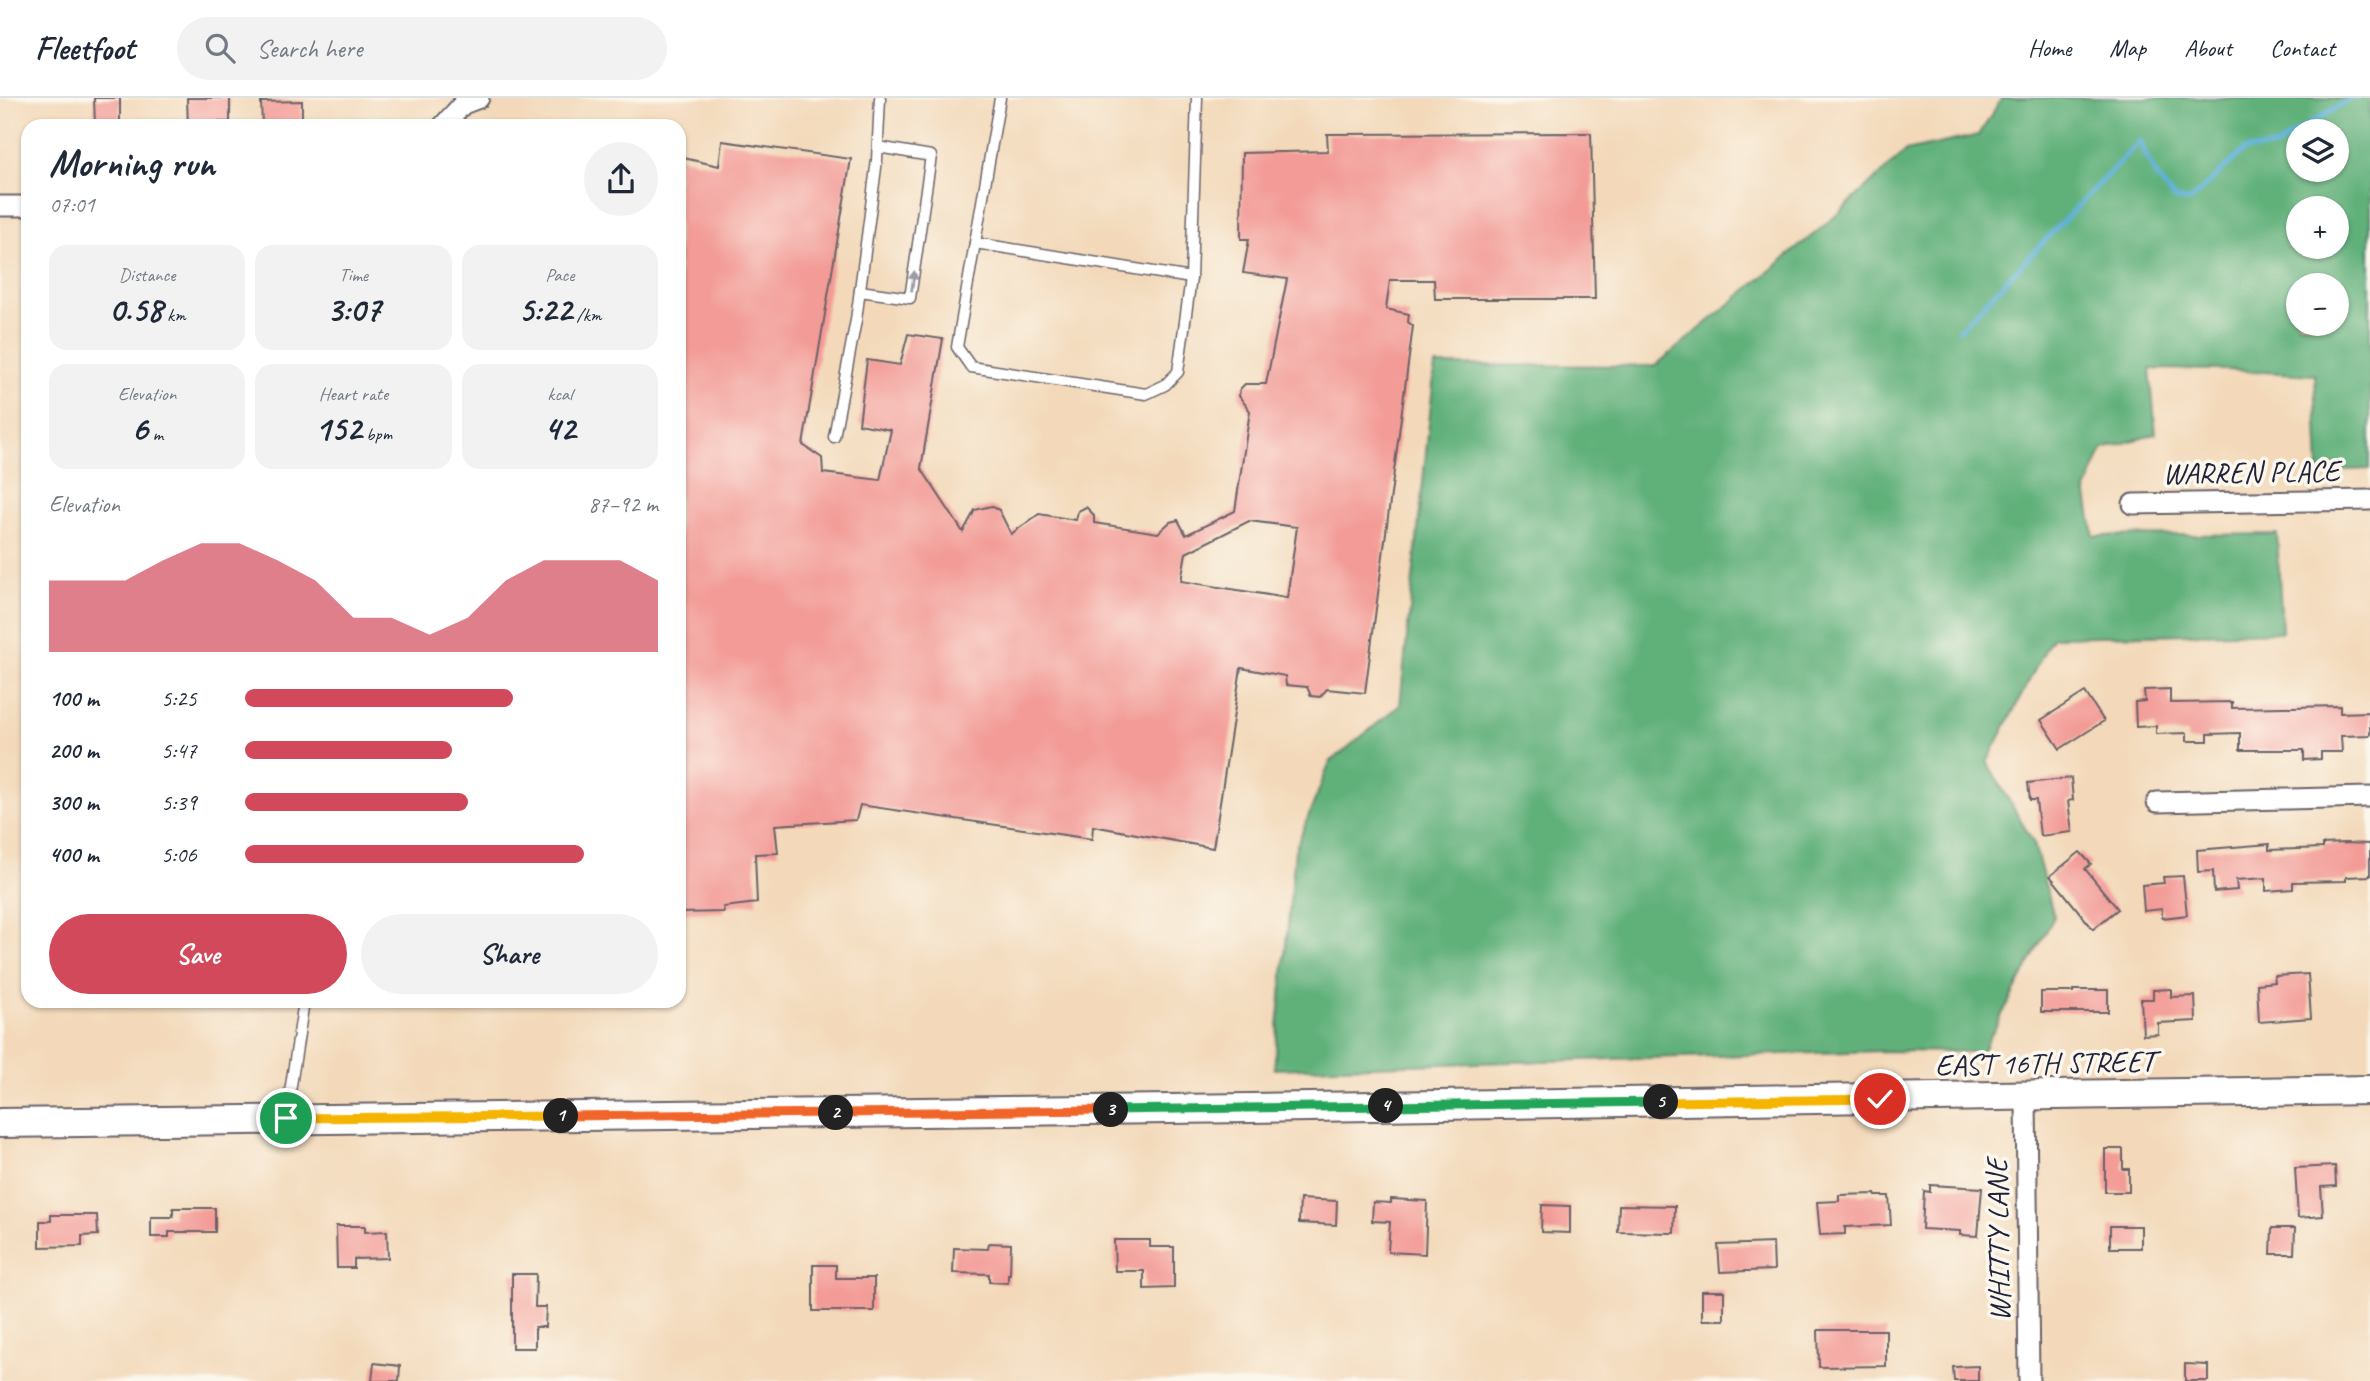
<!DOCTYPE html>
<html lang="en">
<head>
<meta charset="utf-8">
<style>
  :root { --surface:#fff; --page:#f2f2f3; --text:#1f2937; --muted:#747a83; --line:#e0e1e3; --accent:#d1495b }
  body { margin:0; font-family:Caveat,sans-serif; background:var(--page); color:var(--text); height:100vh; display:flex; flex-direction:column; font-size:26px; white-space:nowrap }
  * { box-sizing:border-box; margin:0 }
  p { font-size:23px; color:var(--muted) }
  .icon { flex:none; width:38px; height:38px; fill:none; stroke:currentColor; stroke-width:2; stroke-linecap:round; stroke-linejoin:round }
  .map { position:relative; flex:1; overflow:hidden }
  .sheet { position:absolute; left:21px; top:21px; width:665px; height:889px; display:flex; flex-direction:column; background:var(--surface); border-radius:21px; box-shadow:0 2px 5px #0004 }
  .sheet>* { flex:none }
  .controls { position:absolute; left:2286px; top:21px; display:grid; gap:14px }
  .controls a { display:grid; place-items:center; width:63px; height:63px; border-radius:50%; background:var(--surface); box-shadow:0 2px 5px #0004; font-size:35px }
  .pin { position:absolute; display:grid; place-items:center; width:60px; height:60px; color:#fff; margin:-30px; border:4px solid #fff; border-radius:50%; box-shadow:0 2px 7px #0007 }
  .km { position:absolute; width:35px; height:35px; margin:-18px; border-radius:50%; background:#222; color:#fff; font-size:19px; line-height:35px; text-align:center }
  .round { display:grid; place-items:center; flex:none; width:74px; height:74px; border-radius:37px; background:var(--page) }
  .overview { display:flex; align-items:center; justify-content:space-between; height:119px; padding:0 28px }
  h1 { font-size:38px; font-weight:700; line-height:52px }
  .metrics { display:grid; grid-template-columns:repeat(3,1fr); gap:10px; height:119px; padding:7px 28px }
  .metrics div { display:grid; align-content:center; border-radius:18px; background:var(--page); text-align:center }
  .metrics b { font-size:35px; font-weight:700 }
  .metrics small { font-size:19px; font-weight:400 }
  .metrics p { font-size:19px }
  .chart { height:196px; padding:14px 28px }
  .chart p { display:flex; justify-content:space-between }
  .chart svg { width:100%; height:126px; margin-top:7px; fill:var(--accent); opacity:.7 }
  .primary-button { display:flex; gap:14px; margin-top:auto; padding:14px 28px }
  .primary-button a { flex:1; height:80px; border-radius:42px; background:var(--accent); color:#fff; font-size:28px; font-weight:700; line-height:80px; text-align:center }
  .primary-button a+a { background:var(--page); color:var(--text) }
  ul { padding:0 28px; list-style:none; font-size:23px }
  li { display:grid; grid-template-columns:112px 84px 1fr; align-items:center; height:52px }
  li i { height:18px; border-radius:9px; background:var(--accent) }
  header { display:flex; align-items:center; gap:42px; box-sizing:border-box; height:98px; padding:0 35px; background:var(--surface); border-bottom:2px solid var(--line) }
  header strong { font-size:33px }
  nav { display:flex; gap:38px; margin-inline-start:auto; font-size:24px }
  .search { width:490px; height:63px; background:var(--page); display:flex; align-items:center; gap:18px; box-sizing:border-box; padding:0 24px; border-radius:38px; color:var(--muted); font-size:26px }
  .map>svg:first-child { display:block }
  .forest { fill:#60b07a; stroke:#41695a; stroke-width:2; fill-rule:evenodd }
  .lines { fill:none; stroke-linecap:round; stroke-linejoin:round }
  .stream { stroke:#5eb0d9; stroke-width:5 }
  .building { fill:#f39b97; fill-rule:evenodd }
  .lane-casing { stroke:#6b6267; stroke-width:13 }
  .street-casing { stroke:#6b6267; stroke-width:23 }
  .secondary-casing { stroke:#6b6267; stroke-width:32 }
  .lane { stroke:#fff; stroke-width:10 }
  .street { stroke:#fff; stroke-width:19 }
  .secondary { stroke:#fff; stroke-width:28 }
  .oneway { fill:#9c9ca7 }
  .split-1-casing { stroke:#fff; stroke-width:14 }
  .split-2-casing { stroke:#fff; stroke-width:14 }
  .split-3-casing { stroke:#fff; stroke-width:14 }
  .split-4-casing { stroke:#fff; stroke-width:14 }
  .split-5-casing { stroke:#fff; stroke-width:14 }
  .split-6-casing { stroke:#fff; stroke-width:14 }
  .split-1 { stroke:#f5b400; stroke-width:9 }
  .split-2 { stroke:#f0652b; stroke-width:9 }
  .split-3 { stroke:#f0652b; stroke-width:9 }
  .split-4 { stroke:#22a559; stroke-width:9 }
  .split-5 { stroke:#22a559; stroke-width:9 }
  .split-6 { stroke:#f5b400; stroke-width:9 }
  .labels { text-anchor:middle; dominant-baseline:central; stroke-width:7; stroke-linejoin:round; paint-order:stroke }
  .street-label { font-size:30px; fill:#22223b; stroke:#fbf7ec }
</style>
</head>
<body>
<header>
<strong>Fleetfoot</strong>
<div class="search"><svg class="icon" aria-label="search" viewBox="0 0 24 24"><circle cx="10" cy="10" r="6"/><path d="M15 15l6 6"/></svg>Search here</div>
<nav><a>Home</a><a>Map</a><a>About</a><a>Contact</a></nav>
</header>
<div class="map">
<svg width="2370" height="1283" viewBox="0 0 2370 1283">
  <rect width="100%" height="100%" fill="#fbf7ec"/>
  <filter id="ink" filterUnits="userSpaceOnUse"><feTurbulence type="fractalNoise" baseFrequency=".0143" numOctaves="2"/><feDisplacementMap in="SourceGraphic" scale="14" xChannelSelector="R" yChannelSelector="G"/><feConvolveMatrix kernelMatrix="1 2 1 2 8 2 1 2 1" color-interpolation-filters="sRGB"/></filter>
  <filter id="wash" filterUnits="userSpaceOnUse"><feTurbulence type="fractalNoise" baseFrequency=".00686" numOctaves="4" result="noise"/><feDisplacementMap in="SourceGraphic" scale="28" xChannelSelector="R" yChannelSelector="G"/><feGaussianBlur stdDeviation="1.57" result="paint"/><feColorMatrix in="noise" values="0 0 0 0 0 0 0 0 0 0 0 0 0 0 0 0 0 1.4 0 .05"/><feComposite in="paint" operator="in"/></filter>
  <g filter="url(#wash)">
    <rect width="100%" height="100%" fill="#f3d9ba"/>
    <!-- forest -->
    <path class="forest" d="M2002 0H2370V371L2319 373 2315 277 2227 272 2150 271 2156 336 2103 351 2086 392 2094 438 2277 436 2282 534 2053 539 2047 548 1987 664 2034 746 2054 819 1982 954 1883 953 1274 971 1295 752 1330 664 1400 607 1435 267 1655 268 1831 122 1906 53 1979 37ZM2298 33H2336V72H2298ZM2298 110H2336V149H2298ZM2298 187H2336V226H2298Z"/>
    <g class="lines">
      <!-- stream -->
      <path class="stream" d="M1959 232 2140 43C2148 66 2158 83 2174 101L2190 103 2244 52 2276 49 2297 33 2352 0H2357"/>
    </g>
    <g id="blocks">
      <!-- building -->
      <g class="building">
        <path d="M94 0H120V27L95 28Z"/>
        <path d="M187 0H230V24H210V28H188Z"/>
        <path d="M302 3V25L262 26 261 4Z"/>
        <path d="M1591 35 1595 201H1435L1434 182H1390L1386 211 1409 216 1408 224 1413 228 1365 595 1327 591 1320 599 1311 598 1307 589 1286 587 1285 578 1241 570 1213 750 1093 728 1092 741 860 707 856 722 775 727 778 755 755 756 757 805 723 809 724 814 679 815V59L719 68 722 43 851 61 803 347 822 360 823 375 880 382 891 332 859 326 867 262 900 267 908 236 943 241 921 370 963 434 975 412 991 408 999 412 1011 436 1039 416 1076 422 1078 413 1086 409 1094 417V425L1158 435 1170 424 1178 422 1186 437 1235 413 1250 313 1239 298 1240 291 1245 286H1266L1287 181 1243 175 1249 141H1241L1242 55 1328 53 1327 36ZM1249 423 1297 429 1287 500 1181 483 1186 455Z"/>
        <path d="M2170 591V605L2232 604V610L2340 608V615L2370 614V637L2341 638 2342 654H2321V661L2304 662V652H2240V635L2208 636V643H2187V635L2156 636V628L2136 629 2135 604 2145 603 2144 592Z"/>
        <path d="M2085 594 2104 623 2060 651 2041 622Z"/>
        <path d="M2071 680 2073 702 2068 703 2072 734 2040 738 2036 702H2030L2028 685Z"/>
        <path d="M2345 745 2370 746V778L2346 779V783L2293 784V791L2266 793V780L2236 782 2237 792 2214 794 2213 773 2198 774 2197 752 2269 746V752L2323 750V746Z"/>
        <path d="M2080 754 2091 766 2085 771 2118 811 2093 831 2050 778Z"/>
        <path d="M2183 778 2187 817 2162 820V811L2144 813 2142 787 2164 785 2163 779Z"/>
        <path d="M2308 876 2311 920 2259 924 2257 886 2275 884 2274 878Z"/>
        <path d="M2171 891V899L2195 898 2196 923 2158 925V936L2143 937 2141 901H2153V892Z"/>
        <path d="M2073 892H2108V914H2041V894H2073Z"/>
        <path d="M2105 1051H2123V1071H2129V1094H2105Z"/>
        <path d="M2335 1068 2336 1088 2321 1089 2323 1118 2298 1120 2295 1070Z"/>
        <path d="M1930 1087 1982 1090 1978 1138 1960 1137V1133L1922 1131 1924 1093 1930 1094Z"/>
        <path d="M1875 1096 1876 1098H1889L1891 1127 1845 1129V1136L1820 1137 1817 1104 1839 1103V1097Z"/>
        <path d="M1300 1101 1337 1103 1336 1127 1299 1125Z"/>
        <path d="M1391 1101 1427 1103 1425 1156 1388 1154 1390 1124 1372 1123 1373 1104 1391 1105Z"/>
        <path d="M1542 1107 1570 1108V1135L1541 1134Z"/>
        <path d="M1619 1107 1675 1108 1674 1135 1618 1134Z"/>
        <path d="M173 1110H215V1134H169V1139H151V1119H173Z"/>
        <path d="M51 1117H97L98 1137 82 1138V1148L40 1149V1123H51Z"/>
        <path d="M336 1128H365V1134L387 1133 388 1160 354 1161V1170H337Z"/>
        <rect x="2110" y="1128" width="31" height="22"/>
        <path d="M2272 1130H2295L2294 1156H2271Z"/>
        <path d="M1114 1142H1150V1149H1174V1190L1144 1191V1173H1115Z"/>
        <path d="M989 1145 1011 1146 1010 1176H1008V1185L989 1184V1176L953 1175 954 1150 988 1151Z"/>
        <path d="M1773 1145 1774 1172 1720 1174 1718 1147Z"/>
        <path d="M813 1167H836V1180H874V1213H813Z"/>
        <path d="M512 1176H536L535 1209H546L545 1229H535V1250H512Z"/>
        <rect x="1702" y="1193" width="22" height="29"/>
        <path d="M1818 1232H1886V1268L1819 1269Z"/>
        <path d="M374 1265 400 1268 399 1283H372Z"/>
        <path d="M2185 1266 2208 1267V1283H2185Z"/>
        <path d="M1978 1268V1283H1954L1953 1269Z"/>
      </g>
    </g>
  </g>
  <g filter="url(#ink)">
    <use href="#blocks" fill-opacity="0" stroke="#6b6267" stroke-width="2"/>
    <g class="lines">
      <defs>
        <g id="lane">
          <path d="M1000 0 957 249 971 269 1146 296 1165 287 1178 274 1191 180 1197 0"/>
          <path d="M975 145 1191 180"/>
          <path d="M860 193 910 200 931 58 878 49"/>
          <path d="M834 339 856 222 877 62 880 0"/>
          <path d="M286 1020 304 903"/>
        </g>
        <g id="street">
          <path d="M443 28 463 6 479 0"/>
          <path d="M0 108H28"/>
          <path d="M2133 406 2370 402"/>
          <path d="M2157 704 2370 699"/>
          <path d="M2026 999 2029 1283"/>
        </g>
        <path id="secondary" d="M0 1025 1251 1010 2370 992"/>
      </defs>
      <!-- lane casing -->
      <use href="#lane" class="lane-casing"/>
      <!-- street casing -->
      <use href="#street" class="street-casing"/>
      <!-- secondary casing -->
      <use href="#secondary" class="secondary-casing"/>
      <!-- lane -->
      <use href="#lane" class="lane"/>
      <!-- street -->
      <use href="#street" class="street"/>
      <!-- secondary -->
      <use href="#secondary" class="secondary"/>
    </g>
    <!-- one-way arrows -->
    <defs><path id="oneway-solid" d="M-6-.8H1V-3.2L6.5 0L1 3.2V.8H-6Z" transform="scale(1.75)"/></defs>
    <use class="oneway" href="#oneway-solid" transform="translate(913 183) rotate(-82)"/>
  </g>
  <g class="lines" filter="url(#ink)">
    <defs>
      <path id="split-1" d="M286 1020 561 1018"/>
      <path id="split-2" d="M561 1018 836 1015"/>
      <path id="split-3" d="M836 1015 1111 1012"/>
      <path id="split-4" d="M1111 1012 1386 1008"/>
      <path id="split-5" d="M1386 1008 1661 1004"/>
      <path id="split-6" d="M1661 1004 1880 1001"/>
    </defs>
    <!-- split-1 casing -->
    <use href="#split-1" class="split-1-casing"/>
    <!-- split-2 casing -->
    <use href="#split-2" class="split-2-casing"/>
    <!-- split-3 casing -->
    <use href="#split-3" class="split-3-casing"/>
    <!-- split-4 casing -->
    <use href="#split-4" class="split-4-casing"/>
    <!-- split-5 casing -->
    <use href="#split-5" class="split-5-casing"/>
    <!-- split-6 casing -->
    <use href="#split-6" class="split-6-casing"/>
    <!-- split-1 -->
    <use href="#split-1" class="split-1"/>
    <!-- split-2 -->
    <use href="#split-2" class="split-2"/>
    <!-- split-3 -->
    <use href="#split-3" class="split-3"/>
    <!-- split-4 -->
    <use href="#split-4" class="split-4"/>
    <!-- split-5 -->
    <use href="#split-5" class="split-5"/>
    <!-- split-6 -->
    <use href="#split-6" class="split-6"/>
  </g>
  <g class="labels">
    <!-- street labels -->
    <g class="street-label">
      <text transform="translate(2251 374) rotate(-1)">WARREN PLACE</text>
      <text transform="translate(2045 965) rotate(-1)">EAST 16TH STREET</text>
      <text transform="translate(1998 1142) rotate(-91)">WHITTY LANE</text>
    </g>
  </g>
</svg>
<div class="controls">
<a><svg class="icon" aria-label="layers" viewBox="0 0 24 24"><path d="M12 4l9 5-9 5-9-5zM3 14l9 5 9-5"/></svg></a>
<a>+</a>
<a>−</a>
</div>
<div class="pin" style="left:286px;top:1020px;background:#1e9e55"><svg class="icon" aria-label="arrive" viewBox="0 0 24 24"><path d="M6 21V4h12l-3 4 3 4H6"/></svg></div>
<div class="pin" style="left:1880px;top:1001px;background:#d93025"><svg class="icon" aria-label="check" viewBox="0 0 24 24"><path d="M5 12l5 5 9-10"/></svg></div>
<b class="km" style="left:561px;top:1018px">1</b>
<b class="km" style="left:836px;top:1015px">2</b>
<b class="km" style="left:1111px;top:1012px">3</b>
<b class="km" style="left:1386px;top:1008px">4</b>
<b class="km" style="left:1661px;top:1004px">5</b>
<section class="sheet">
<div class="overview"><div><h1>Morning run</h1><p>07:01</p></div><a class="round"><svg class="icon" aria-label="share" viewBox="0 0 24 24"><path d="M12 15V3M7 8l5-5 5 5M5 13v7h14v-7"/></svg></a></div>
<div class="metrics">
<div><p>Distance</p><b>0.58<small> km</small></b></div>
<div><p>Time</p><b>3:07</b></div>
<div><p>Pace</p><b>5:22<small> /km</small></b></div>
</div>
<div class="metrics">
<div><p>Elevation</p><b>6<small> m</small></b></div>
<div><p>Heart rate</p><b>152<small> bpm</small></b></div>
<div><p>kcal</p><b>42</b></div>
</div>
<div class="chart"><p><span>Elevation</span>87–92 m</p>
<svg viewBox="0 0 160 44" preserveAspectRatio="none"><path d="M0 44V19L10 19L20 19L30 12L40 6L50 6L60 12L70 19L80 32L90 32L100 38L110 32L120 19L130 12L140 12L150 12L160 19V44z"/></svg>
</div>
<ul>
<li><b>100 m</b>5:25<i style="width:65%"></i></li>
<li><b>200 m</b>5:47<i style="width:50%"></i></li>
<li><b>300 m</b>5:39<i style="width:54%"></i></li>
<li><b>400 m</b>5:06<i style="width:82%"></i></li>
</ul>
<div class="primary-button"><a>Save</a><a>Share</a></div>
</section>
</div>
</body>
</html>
